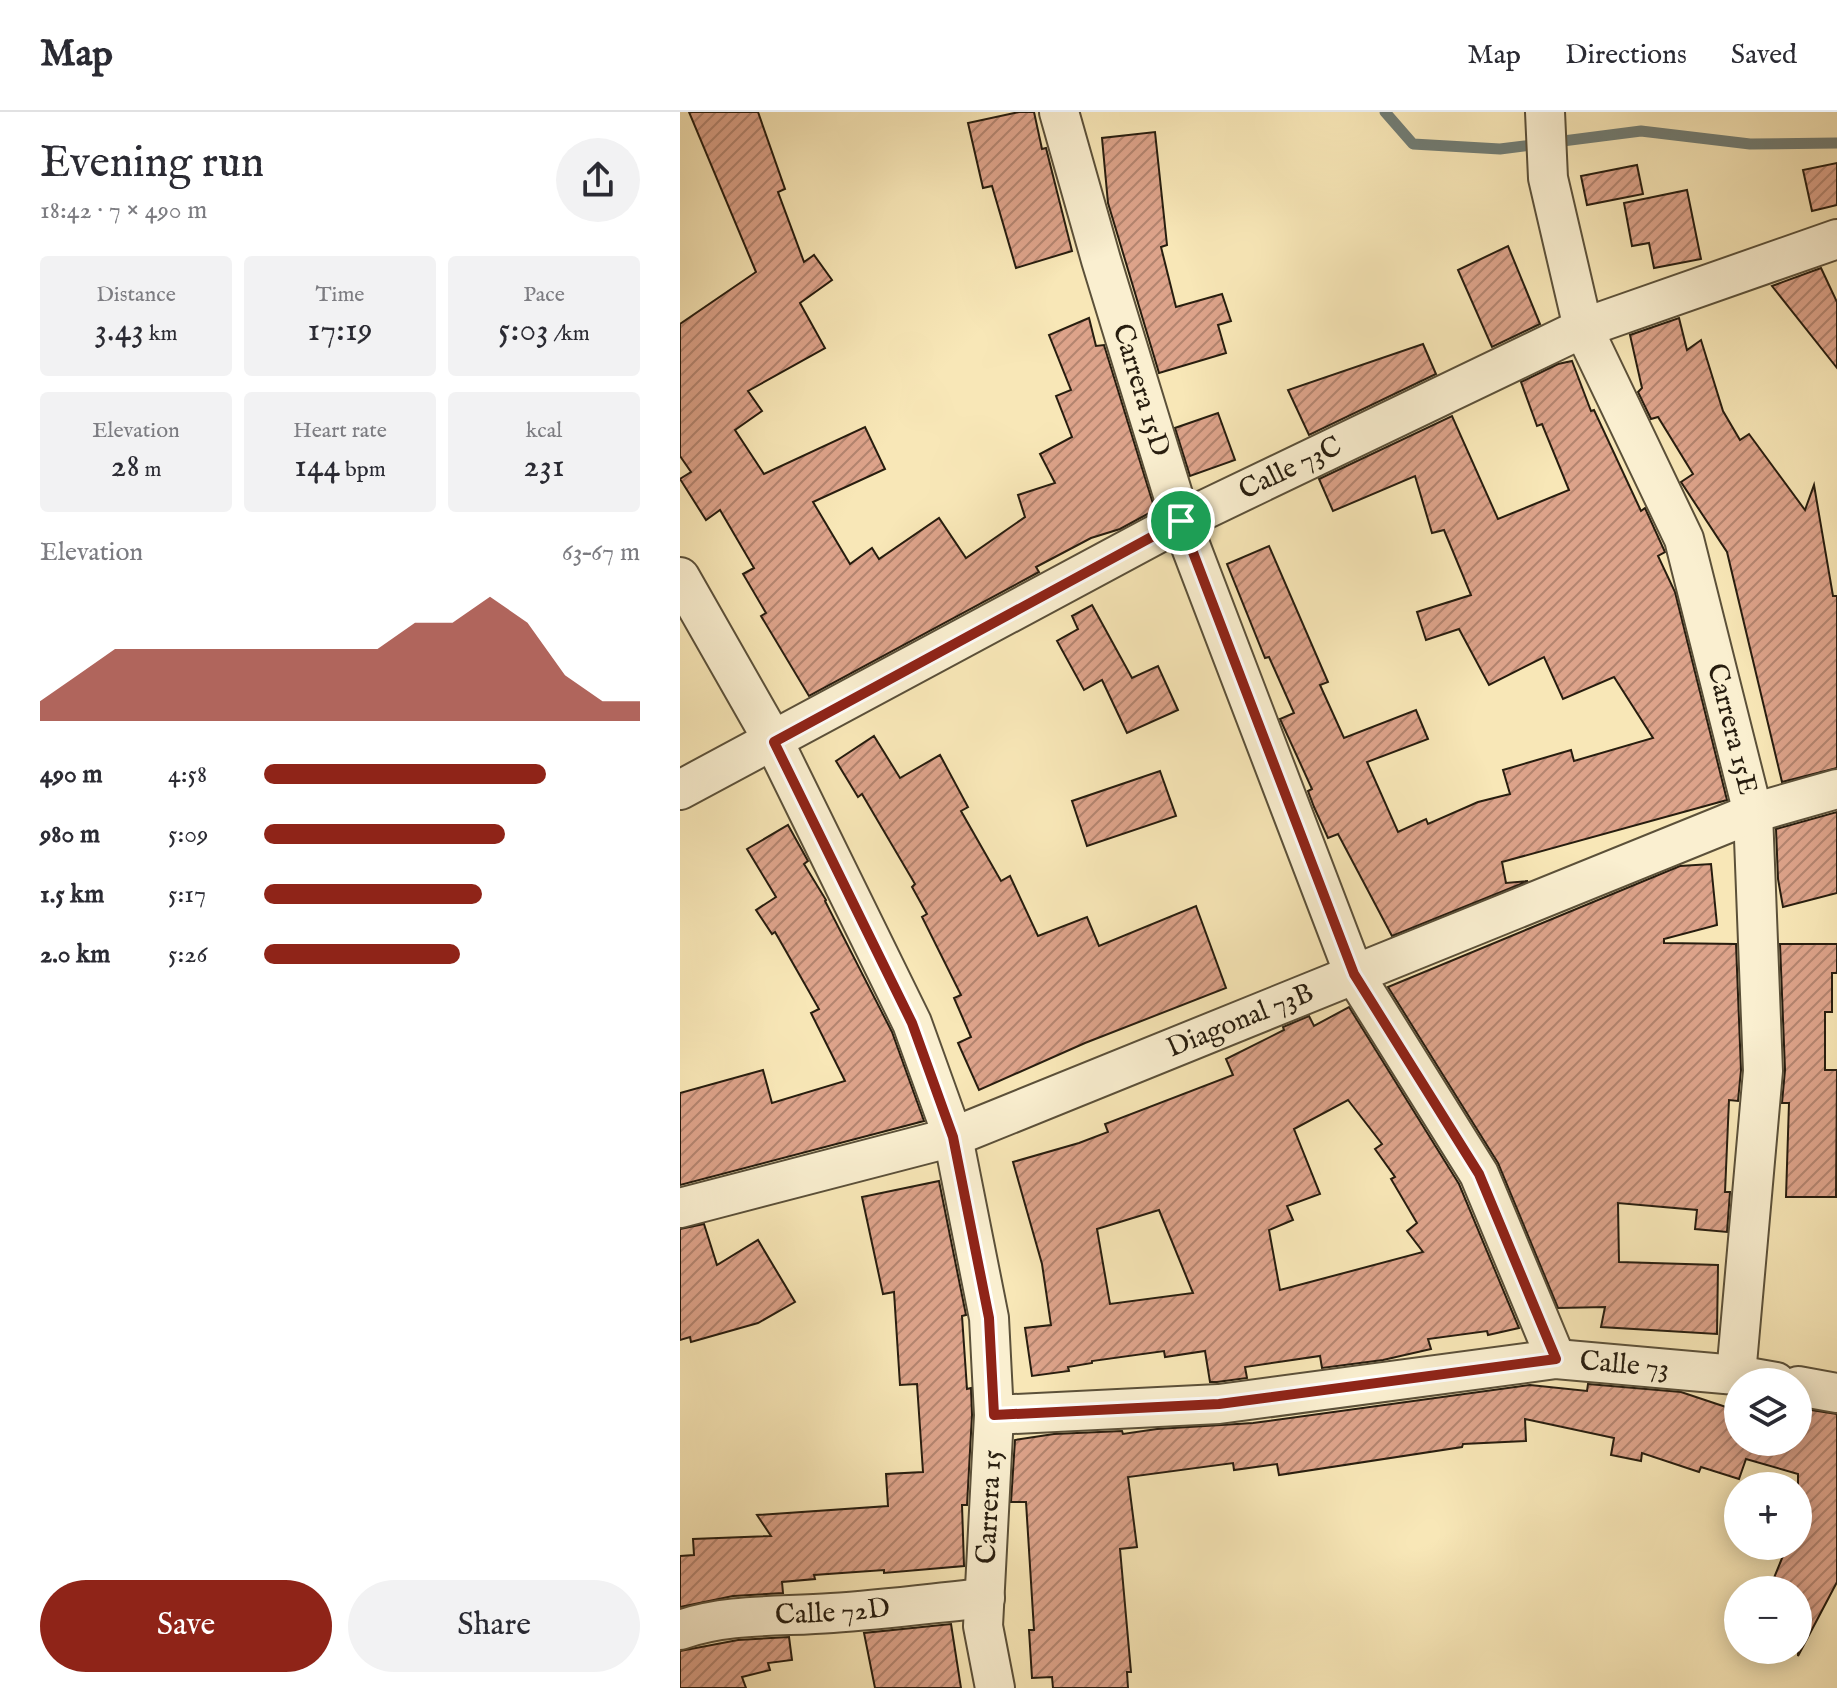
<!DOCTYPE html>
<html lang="en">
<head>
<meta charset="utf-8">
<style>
  :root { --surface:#fff; --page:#f2f2f3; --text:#2b2b33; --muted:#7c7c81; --line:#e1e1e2; --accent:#8f2418 }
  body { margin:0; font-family:"IM FELL English",serif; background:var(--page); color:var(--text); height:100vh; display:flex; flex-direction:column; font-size:30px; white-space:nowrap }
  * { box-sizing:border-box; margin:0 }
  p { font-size:26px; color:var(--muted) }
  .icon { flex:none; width:44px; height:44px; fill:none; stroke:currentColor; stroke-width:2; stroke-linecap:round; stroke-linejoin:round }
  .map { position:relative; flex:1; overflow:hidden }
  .side { display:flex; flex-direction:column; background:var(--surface); width:680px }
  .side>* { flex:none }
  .buttons { position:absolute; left:1044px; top:1256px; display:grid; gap:16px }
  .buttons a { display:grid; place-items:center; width:88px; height:88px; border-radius:50%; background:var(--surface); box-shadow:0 4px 20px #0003; font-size:40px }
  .pin { position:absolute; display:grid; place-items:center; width:68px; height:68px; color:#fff; margin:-34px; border:4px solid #fff; border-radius:50%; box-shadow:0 2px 8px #0007 }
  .round { display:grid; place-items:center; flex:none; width:84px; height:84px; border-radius:42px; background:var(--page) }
  .overview { display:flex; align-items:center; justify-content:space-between; height:136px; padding:0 40px }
  h1 { font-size:44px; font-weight:600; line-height:60px }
  .stats { display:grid; grid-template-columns:repeat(3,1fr); gap:12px; height:136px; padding:8px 40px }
  .stats div { display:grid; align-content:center; border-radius:8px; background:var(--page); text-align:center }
  .stats b { font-size:34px; font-weight:600 }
  .stats small { font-size:22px; font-weight:400 }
  .stats p { font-size:22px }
  .chart { height:224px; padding:16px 40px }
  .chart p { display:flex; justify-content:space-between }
  .chart svg { width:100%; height:144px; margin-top:8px; fill:var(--accent); opacity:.7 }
  .action { display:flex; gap:16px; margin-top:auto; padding:16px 40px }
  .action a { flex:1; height:92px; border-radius:48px; background:var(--accent); color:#fff; font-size:32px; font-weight:600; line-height:92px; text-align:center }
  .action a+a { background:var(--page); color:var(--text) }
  ul { padding:0 40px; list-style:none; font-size:26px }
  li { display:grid; grid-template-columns:128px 96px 1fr; align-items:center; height:60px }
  li i { height:20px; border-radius:10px; background:var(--accent) }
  header { display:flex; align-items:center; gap:48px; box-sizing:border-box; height:112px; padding:0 40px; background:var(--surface); border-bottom:2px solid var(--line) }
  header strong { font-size:38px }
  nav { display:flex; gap:44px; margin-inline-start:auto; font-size:28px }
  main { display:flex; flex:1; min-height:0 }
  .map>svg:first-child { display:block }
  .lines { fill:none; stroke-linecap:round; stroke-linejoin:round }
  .stream { stroke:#717d75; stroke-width:11 }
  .building { fill:url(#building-hatch); stroke:#271d0f; stroke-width:2; fill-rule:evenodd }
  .minor-casing { stroke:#5b5039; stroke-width:42 }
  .minor { stroke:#faefd0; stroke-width:38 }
  .route-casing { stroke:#fff; stroke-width:16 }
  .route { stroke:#8f2418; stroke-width:10 }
  .labels { text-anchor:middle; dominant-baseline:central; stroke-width:6; stroke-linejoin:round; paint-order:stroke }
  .street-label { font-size:28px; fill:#271d0f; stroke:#faefd0 }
</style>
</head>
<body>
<header>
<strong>Map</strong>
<nav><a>Map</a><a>Directions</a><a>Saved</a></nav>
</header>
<main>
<section class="side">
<div class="overview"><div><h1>Evening run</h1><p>18:42 · 7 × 490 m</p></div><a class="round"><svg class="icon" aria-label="share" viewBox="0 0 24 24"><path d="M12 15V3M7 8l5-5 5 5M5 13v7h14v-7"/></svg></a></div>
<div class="stats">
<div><p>Distance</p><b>3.43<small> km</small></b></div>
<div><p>Time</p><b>17:19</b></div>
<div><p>Pace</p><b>5:03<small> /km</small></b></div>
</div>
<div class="stats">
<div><p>Elevation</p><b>28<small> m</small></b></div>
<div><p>Heart rate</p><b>144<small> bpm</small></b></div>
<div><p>kcal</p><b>231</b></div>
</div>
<div class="chart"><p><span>Elevation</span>63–67 m</p>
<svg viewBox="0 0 160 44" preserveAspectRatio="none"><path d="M0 44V38L10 30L20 22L30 22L40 22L50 22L60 22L70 22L80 22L90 22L100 14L110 14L120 6L130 14L140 30L150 38L160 38V44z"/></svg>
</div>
<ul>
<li><b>490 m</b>4:58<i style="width:75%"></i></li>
<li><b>980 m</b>5:09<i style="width:64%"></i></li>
<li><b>1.5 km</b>5:17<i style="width:58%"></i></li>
<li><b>2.0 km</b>5:26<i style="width:52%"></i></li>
</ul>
<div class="action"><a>Save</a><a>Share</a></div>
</section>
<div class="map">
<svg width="1157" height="1576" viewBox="0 0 1157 1576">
  <defs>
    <pattern id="building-hatch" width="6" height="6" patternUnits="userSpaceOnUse" patternTransform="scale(2)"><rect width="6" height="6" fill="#dda38a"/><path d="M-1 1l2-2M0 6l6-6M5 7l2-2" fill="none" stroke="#b3846f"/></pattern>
  </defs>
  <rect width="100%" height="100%" fill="#f8e7b7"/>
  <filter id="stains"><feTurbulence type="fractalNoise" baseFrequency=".0025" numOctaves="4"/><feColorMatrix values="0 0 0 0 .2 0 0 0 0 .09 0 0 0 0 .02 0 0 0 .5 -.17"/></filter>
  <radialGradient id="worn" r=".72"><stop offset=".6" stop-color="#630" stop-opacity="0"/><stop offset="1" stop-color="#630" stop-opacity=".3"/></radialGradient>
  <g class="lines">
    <!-- stream -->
    <path class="stream" d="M705 0 733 32 820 37 961 19 1070 32 1157 31"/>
  </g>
  <!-- building -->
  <g class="building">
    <path d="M9 0H78L105 77 98 80 124 150 134 143 152 168 120 191 145 236 68 279 82 299 55 318 84 362 185 315 205 357 133 390 170 452 192 436 199 447 259 406 286 446 345 405 338 383 375 371 360 342 392 325 376 284 391 278 369 223 409 206 416 234 424 233 475 398 440 417 411 426 356 455 359 460 129 584 81 504 86 501 63 462 74 456 40 398 26 408 0 367 11 360 0 344V212L76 160Z"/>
    <path d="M339 0H354L362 37 366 36 392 139 336 156 312 74 303 76 288 11Z"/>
    <path d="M475 20 487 133 481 135 496 195 542 182 551 209 538 213 546 241 479 261 428 91 422 26Z"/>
    <path d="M1157 51V93L1132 99 1123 58Z"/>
    <path d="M957 53 963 82 907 93 901 64Z"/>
    <path d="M1007 78 1021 147 974 156 969 131 952 134 944 91Z"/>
    <path d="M828 134 860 212 812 235 778 158Z"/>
    <path d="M1141 156 1157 190V256L1092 174Z"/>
    <path d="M999 206 1007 238 1021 228 1043 299 1060 328 1069 322 1125 398 1134 373 1153 484H1157V656L1102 670 1047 440 1001 370 1013 362 978 305 971 307 958 280 962 276 950 223Z"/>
    <path d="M743 232 756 262 629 323 608 278Z"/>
    <path d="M892 249 911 299 914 298 961 399 965 396 985 440 978 444 995 480 1047 688 822 750 826 771 848 769 712 824 658 722 648 726 634 695 628 679 632 677 600 607 614 601 589 545 585 546 547 452 589 434 648 570 640 573 664 626 736 598 748 627 687 650 718 720 746 707 748 712 798 690 830 682 823 658 891 638 894 649 973 626 934 565 883 587 864 545 809 573 779 517 746 528 737 500 791 483 764 418 752 421 735 364 653 399 639 367 772 304 818 407 889 378 862 312 857 314 841 270 878 252Z"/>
    <path d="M538 301 555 348 510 364 495 316Z"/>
    <path d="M412 493 452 566 478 554 498 598 447 621 422 568 404 578 377 529 398 517 392 504Z"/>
    <path d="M194 624 220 666 260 643 288 695 281 699 321 769 330 764 358 824 407 805 419 834 516 794 546 876 405 931 299 978 278 931 291 925 274 886 281 883 242 805 247 802 232 775 235 772 182 682 178 685 156 649Z"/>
    <path d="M480 659 496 704 407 734 392 689Z"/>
    <path d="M1157 700V781L1103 795 1098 767 1096 717Z"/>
    <path d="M108 713 128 749 124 752 146 788 145 789 212 920 244 1009 0 1073V981L83 958 92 991 165 969 131 901 139 897 95 820 92 822 76 798 96 785 67 737Z"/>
    <path d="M1031 752 1037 813 984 827V831L1056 832 1061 958 1058 989 1049 988 1045 1080H1050L1047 1120 1015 1117 1017 1098 938 1091 939 1150 1038 1153 1037 1222 921 1215 925 1195 878 1196 818 1051 708 875 1000 754Z"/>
    <path d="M1100 832H1157V861H1152V900H1145V958H1157L1156 1085H1106L1109 991H1102L1105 958Z"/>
    <path d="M669 895 779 1072 839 1216 808 1223 807 1219 748 1227 751 1237 703 1248 642 1256 640 1244 565 1255 567 1266 537 1270H530L525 1239 485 1245 484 1239 412 1249V1251L388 1255 389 1259 352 1264 345 1216 371 1213 362 1152 333 1050 399 1031 428 1020 425 1012 553 963 546 947 604 918 603 915 629 904 634 914ZM668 988 702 1032 695 1037 715 1065 711 1067 737 1111 727 1119 743 1140 600 1178 589 1118 613 1108 607 1094 640 1082 614 1017ZM479 1098 513 1181 430 1192 417 1117Z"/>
    <path d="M259 1069 286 1203 282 1204 287 1277 291 1276 292 1303 287 1393H282L284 1454 204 1461V1458L134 1463 135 1467 102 1470 103 1481 53 1484 0 1495V1444L14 1443 13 1427 91 1424 77 1403 208 1394 206 1362 243 1360 237 1272 220 1273 214 1180 203 1182 182 1085Z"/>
    <path d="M24 1112 37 1153 78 1128 115 1190 78 1211 11 1230 10 1225 0 1228V1117Z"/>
    <path d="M908 1272 1001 1280 1058 1299V1330H1118V1296L1157 1302V1470L1118 1544V1478H1089L1107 1434H1118V1362L1066 1347 1059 1367 1021 1355 1019 1360 962 1341 961 1349 931 1343 934 1326 845 1307 846 1329 783 1332 782 1335 599 1363 597 1352 554 1358 553 1351 448 1365 457 1435 440 1437 451 1560H447L448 1576H373L372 1565 352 1566 349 1518H354L346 1390H331L335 1328 374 1322 442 1319 443 1322 477 1317 573 1311 850 1273 907 1279Z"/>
    <path d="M271 1512 281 1576H195L184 1521Z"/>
    <path d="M109 1525 112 1548 88 1551 90 1558 62 1565 66 1576H0V1539L58 1528Z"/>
  </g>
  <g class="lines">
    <defs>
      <g id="minor">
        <path id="s1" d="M379 0 421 148 501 409 674 862 799 1062 876 1247"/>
        <path id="s2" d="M865 0 868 66 903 216 1004 427 1073 701 1083 959 1056 1263"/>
        <path d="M0 465 94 630 232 911 273 1025 309 1206 314 1303 303 1514 315 1576"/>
        <path id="s3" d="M0 678 501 409 903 216 1157 127"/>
        <path id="s4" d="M0 1096 273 1025 1073 701 1157 677"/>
        <path d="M1118 1274 1157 1281"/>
        <path id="s5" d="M314 1303 539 1292 876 1247 1056 1263 1096 1270"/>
        <path id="s6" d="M0 1518C48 1501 101 1505 152 1501 203 1498 254 1491 305 1486"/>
      </g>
    </defs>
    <!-- minor casing -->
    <use href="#minor" class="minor-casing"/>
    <!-- minor -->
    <use href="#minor" class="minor"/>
  </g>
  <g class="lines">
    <defs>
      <path id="route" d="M501 409 674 862 799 1062 876 1247 539 1292 314 1303 309 1206 273 1025 232 911 94 630Z"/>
    </defs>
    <!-- route casing -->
    <use href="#route" class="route-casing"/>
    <!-- route -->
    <use href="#route" class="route"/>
  </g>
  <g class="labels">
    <!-- street labels -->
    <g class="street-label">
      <text stroke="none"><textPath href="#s1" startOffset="290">Carrera 15D</textPath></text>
      <text stroke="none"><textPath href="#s3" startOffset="690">Calle 73C</textPath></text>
      <text stroke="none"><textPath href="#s2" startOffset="650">Carrera 15E</textPath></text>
      <text stroke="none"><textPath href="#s4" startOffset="592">Diagonal 73B</textPath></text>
      <text stroke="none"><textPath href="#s5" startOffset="634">Calle 73</textPath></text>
      <text transform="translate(310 1395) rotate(-87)">Carrera 15</text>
      <text stroke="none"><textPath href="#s6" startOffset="154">Calle 72D</textPath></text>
    </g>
  </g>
  <rect width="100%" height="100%" filter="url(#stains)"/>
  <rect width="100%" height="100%" fill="url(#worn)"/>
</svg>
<div class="buttons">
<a><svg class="icon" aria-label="layers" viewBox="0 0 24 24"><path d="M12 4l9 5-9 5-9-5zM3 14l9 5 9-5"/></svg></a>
<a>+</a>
<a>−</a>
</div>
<div class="pin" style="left:501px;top:409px;background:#1e9e55"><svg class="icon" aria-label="arrive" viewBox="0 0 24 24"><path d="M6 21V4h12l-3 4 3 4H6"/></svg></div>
</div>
</main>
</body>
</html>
